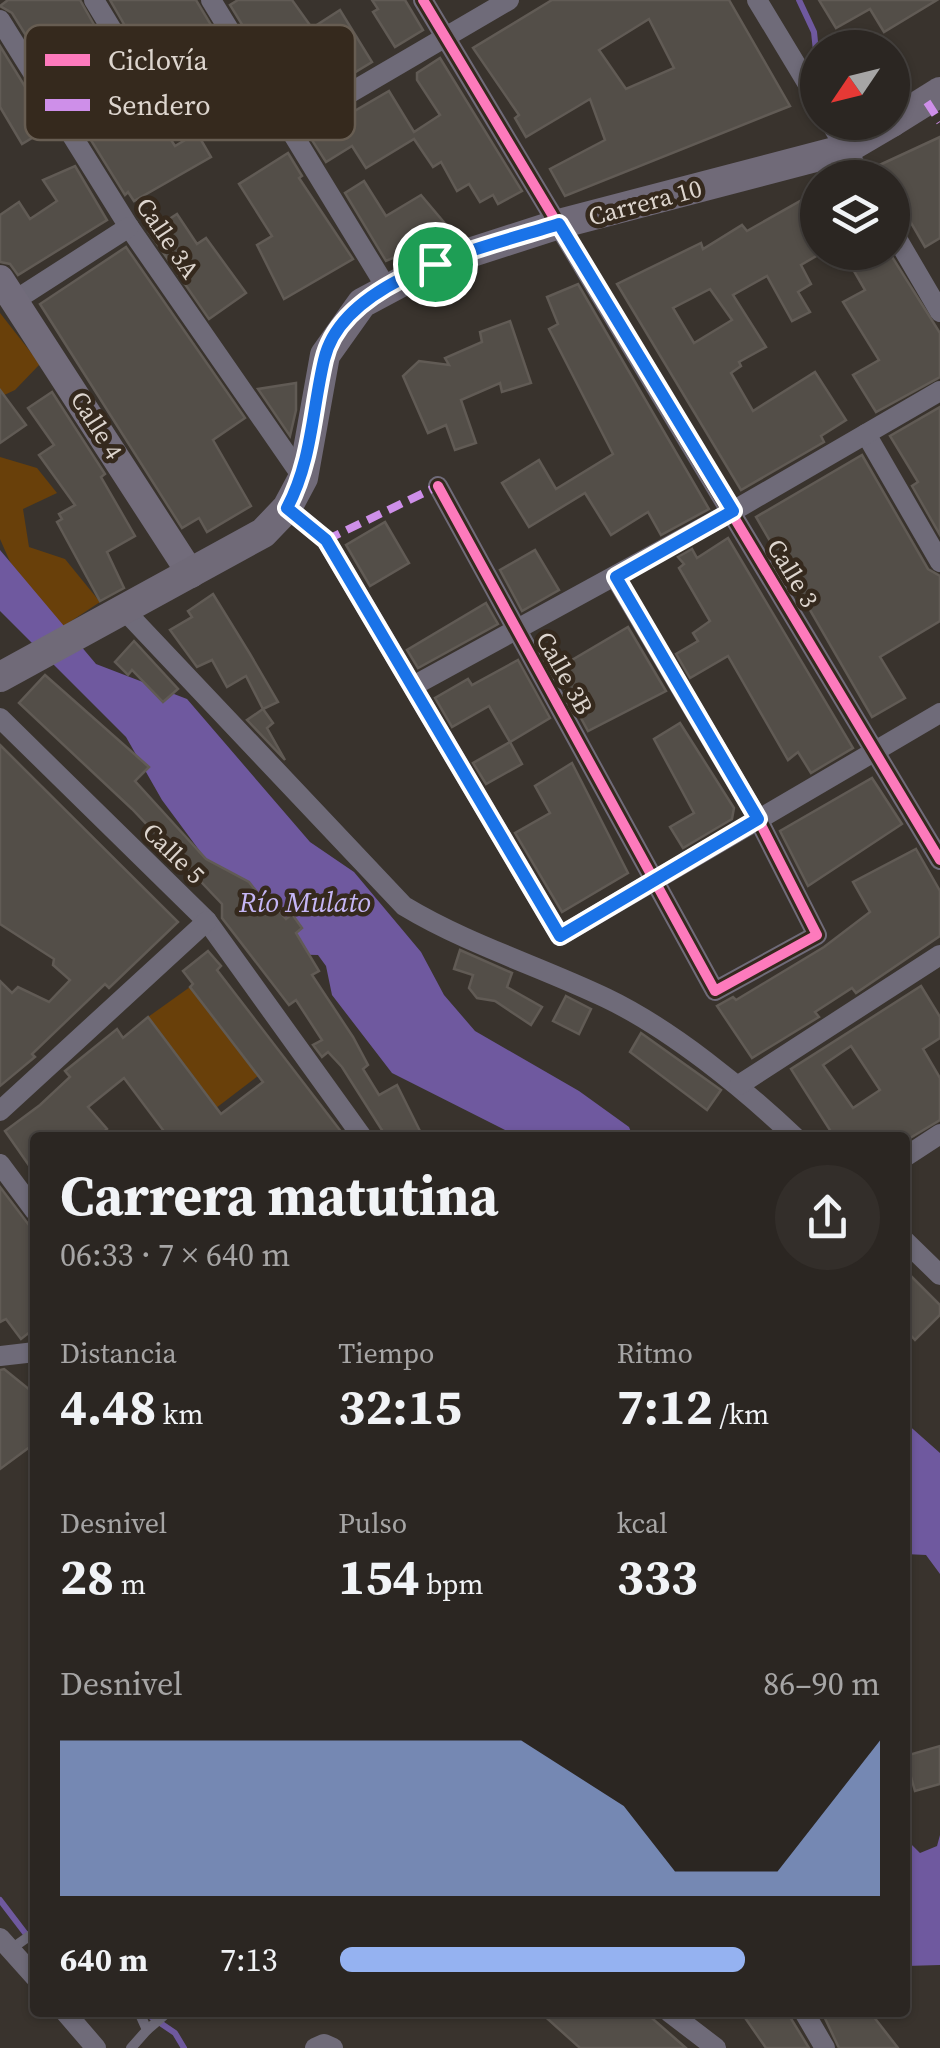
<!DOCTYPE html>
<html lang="es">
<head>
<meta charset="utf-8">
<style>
  :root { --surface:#2b2622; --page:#332e2a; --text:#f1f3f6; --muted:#a6a5a5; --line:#474340; --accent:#95b2f1 }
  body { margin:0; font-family:"Source Serif 4",serif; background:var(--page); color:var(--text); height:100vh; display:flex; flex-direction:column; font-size:38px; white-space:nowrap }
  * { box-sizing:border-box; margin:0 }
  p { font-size:32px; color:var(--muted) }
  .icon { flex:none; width:55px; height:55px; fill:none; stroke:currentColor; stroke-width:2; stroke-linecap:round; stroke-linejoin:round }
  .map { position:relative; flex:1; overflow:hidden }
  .sheet { position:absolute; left:30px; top:1132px; width:880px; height:885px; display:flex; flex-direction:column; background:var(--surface); border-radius:10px; box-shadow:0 2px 8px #0004,0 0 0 2px var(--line) }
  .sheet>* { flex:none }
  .needle { width:65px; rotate:235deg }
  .controls { position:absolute; left:800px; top:30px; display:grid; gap:20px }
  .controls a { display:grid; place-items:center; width:110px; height:110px; border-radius:50%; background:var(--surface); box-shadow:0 2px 8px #0004,0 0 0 2px var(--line); font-size:50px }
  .pin { position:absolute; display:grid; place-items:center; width:85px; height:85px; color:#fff; margin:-42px; border:5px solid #fff; border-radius:50%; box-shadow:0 2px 10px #0007 }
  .round { display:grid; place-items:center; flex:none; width:105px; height:105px; border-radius:52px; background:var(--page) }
  .summary { display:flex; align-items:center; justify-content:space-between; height:170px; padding:0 30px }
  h1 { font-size:55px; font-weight:700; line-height:75px }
  .figures { display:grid; grid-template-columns:repeat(3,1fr); gap:15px; height:170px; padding:10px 30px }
  .figures div { display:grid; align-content:center }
  .figures b { font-size:50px; font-weight:700 }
  .figures small { font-size:28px; font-weight:400 }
  .figures p { font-size:28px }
  .chart { height:280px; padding:20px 30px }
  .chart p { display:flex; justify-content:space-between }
  .chart svg { width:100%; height:180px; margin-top:10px; fill:var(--accent); opacity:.7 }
  ul { padding:0 30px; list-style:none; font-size:32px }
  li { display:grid; grid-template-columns:160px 120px 1fr; align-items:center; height:75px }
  li i { height:25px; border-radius:12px; background:var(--accent) }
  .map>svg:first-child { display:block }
  .green { fill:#69400a }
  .water { fill:#6f599f }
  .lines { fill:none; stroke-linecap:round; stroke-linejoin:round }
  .stream { stroke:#6f599f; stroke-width:6 }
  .building { fill:#534e48; stroke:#615b55; stroke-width:2.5; fill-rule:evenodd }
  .service { stroke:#6f6b79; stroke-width:10 }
  .minor { stroke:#6f6b79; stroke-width:20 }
  .secondary { stroke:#726c7b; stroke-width:28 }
  .primary { stroke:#706a78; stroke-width:30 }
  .quiet { stroke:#ce8fe9; stroke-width:8; stroke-dasharray:15 8; stroke-linecap:butt }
  .cycleway-casing { stroke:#35291d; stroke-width:16 }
  .cycleway { stroke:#fd7abc; stroke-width:10 }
  .route-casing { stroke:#fff; stroke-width:20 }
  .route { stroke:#1a73e8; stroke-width:12 }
  .labels { text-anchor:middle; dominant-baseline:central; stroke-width:9; stroke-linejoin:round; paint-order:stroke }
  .street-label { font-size:25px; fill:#ddd5ce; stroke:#35291d }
  .water-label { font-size:28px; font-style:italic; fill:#c5b6f5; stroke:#35291d }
  .key { fill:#35291d; stroke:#675d52; stroke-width:2.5 }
  .key-label { font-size:28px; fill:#ddd5ce }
</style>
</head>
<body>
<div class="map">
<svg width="940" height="2048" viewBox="0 0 940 2048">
  <rect width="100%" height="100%" fill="#39332d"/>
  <!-- green -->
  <g class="green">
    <path d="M0 313 40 364 15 390 0 397Z"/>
    <path d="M0 457 37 468 57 493 23 509 29 547 65 559 100 602 44 639 0 539Z"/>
    <path d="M190 987 258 1076 216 1108 148 1017Z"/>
  </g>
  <!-- water -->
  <g class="water">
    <path d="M0 550 96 664 187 699 310 842 354 872 421 952 444 995 475 1031 579 1091 629 1127 633 1137H519L392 1073 332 995 326 966 318 955 276 954 162 800 126 737 0 611Z"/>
    <path d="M905 1422 940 1453V1574L926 1555 905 1554Z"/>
    <path d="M940 1835V1965L906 1966 905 1838 920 1853 937 1846Z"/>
  </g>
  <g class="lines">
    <!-- stream -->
    <g class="stream">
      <path d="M799 0 814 32 818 70"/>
      <path d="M843 123V122"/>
      <path d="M0 1900 35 1946"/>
      <path d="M144 2012 175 2033 184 2048"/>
    </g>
  </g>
  <!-- building -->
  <g class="building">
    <path d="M8 0H80L117 65 128 72 137 69 143 57 110 0H196L270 123 244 139 211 84 183 102 171 81 144 98 175 146 197 133 211 157 134 201 128 192 125 195 12 13 0 6Z"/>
    <path d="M238 0H292L312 28 340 10 372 62 294 109 230 5Z"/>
    <path d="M372 0H405L423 30 395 47 373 12 378 9Z"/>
    <path d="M552 0H729L790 106 565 196 550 169 605 140 590 99 526 137 515 118 519 115 473 48ZM649 19 674 68 626 89 599 50Z"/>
    <path d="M819 0H937L884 32 870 9 836 28Z"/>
    <path d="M0 46 50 127 22 144 0 107Z"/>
    <path d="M440 58 522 191 498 204 493 195 480 202 469 184 457 191 441 162 433 167 414 139 366 168 352 146 326 162 310 137 389 91 414 132 440 115 417 80V73Z"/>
    <path d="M940 137V238L925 247 892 190V178H877L873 168Z"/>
    <path d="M288 153 302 176 299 178 353 259 284 299 257 245 272 236 239 184Z"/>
    <path d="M75 166 107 220 18 275 10 264 0 262V215L19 202 30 219 57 201 43 180Z"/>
    <path d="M364 181 386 216 421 195 447 226 428 243 386 261 345 193Z"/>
    <path d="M818 191V255L801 265 811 284 798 292 810 312 792 321 767 276 733 295 766 347 739 362 741 366 731 373 753 411 815 372 846 420 821 436 824 442 741 490 617 284 701 243 703 249 742 225 747 231ZM710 289 732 320 694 343 673 308Z"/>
    <path d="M177 214 197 244 206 238 246 293 209 319 149 232Z"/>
    <path d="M126 247 245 418 213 440 251 506 207 532 199 518 182 528 40 304Z"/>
    <path d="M843 252H889L940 333V377L876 412 853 375 879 360 843 302 865 290Z"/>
    <path d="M578 284 709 509 661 535 648 512 611 535 585 493 529 527 502 483 539 460 556 489 613 454 549 329 558 324 547 297Z"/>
    <path d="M510 321 531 383 502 392 500 383 461 400 476 443 455 450 446 425 428 433 403 376 419 361 449 365 445 358 482 342 480 332Z"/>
    <path d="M296 383V410L290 436 258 389Z"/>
    <path d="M0 390 26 425 0 443Z"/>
    <path d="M52 392 105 474 101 477 135 536 107 552 124 588 100 601 57 522 62 519 59 514 75 505 39 455 54 445 28 408Z"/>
    <path d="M940 407V535L912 486 918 482 890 436Z"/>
    <path d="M862 455 928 569 940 576V621L880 657 905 698 872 717 756 517Z"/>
    <path d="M385 522 409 563 370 586 346 545Z"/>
    <path d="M728 538 853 748 811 773 798 752 788 760 728 656 690 678 676 654 698 641 693 633 710 621 679 568 684 564 678 557 692 549 697 558Z"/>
    <path d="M535 550 559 590 522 611 500 570Z"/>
    <path d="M213 594 250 654 278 702 263 709 246 676 227 687 212 660 197 667 170 630 192 617 188 611Z"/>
    <path d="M486 603 498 624 418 668 407 650Z"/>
    <path d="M628 627 666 691 588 731 555 670Z"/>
    <path d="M134 641 178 689 163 702 132 670 128 675 115 662Z"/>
    <path d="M518 660 550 718 510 742 489 706 452 727 435 698 468 679 472 685Z"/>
    <path d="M45 675 149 767 135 781 206 859 249 882 274 914 279 911 286 919 292 914 302 928 296 933 319 971 312 975 353 1037 368 1065 363 1069 379 1095 397 1085 420 1131 387 1138 342 1067 328 1052 322 1057 313 1045 322 1040 296 1000 289 1005 222 918V904L132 809 19 703Z"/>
    <path d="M263 709 273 723 267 728 285 760 247 720Z"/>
    <path d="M680 723 734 808 732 819 683 848 670 827 694 813 654 739Z"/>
    <path d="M510 742 522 764 486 784 473 763Z"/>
    <path d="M0 745 178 922 109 988 105 984 32 1054 35 1057 0 1086V981L12 993 18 987 49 1002 70 980 53 965 54 959 0 924Z"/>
    <path d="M572 763 628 873 562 912 515 833 550 813 535 786Z"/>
    <path d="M872 778 902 824 808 886 780 831Z"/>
    <path d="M916 849 940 891V936L856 993 852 988 815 1012 819 1017 752 1058 717 1006 733 997 736 1000 824 947 870 912 853 882Z"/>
    <path d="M460 950 512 973 507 987 542 1007 531 1025 495 1001 477 998 469 988 473 975 454 969Z"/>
    <path d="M208 951 221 966 217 970 346 1138H169L124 1078 88 1107 107 1129 97 1138H35V1174L5 1131 40 1105 70 1077 65 1071 117 1029 123 1038 148 1017 221 1114 263 1082 190 987 193 984 183 971Z"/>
    <path d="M921 986 940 1017V1038L923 1049 940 1078V1120L905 1141 835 1138 791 1069ZM851 1046 880 1090 853 1108 823 1065Z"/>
    <path d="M566 996 591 1009 579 1034 553 1021Z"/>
    <path d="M641 1033 721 1090 707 1110 630 1052Z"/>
    <path d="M0 1187 35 1233V1328L21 1339 6 1319 0 1322Z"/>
    <path d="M905 1270 940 1305V1315L915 1340 905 1329Z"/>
    <path d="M4 1369 35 1394V1443L0 1469V1370Z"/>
    <path d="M940 1746V1784L915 1791 905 1756Z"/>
    <path d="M540 2012H645L686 2048H580Z"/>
    <path d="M741 2012H787L809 2048H766Z"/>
    <path d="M822 2012H870L898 2048H839Z"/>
  </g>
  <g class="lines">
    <!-- service -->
    <g class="service">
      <path d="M11 1949 35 1932"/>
      <path d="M147 2030 168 2012"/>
      <path d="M131 2048 147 2030 139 2012"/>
    </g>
    <!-- minor -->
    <g class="minor">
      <path d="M94 0 129 58"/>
      <path d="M211 0 386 287"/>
      <path d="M423 0 940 860"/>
      <path d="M757 0 818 101"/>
      <path d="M0 20 129 227 303 478"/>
      <path d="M830 122 863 178"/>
      <path d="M290 128 509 0"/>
      <path d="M892 230 940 312"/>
      <path d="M17 299 129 227"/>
      <path d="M866 434 940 562"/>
      <path d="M438 486 715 991 817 935 758 819 615 577"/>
      <path d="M287 508 326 540 560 936 940 713"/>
      <path d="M126 612 404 906C467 944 539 966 606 998 671 1029 743 1088 796 1138"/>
      <path d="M415 685 733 511 940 391"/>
      <path d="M0 718 207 921 363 1138"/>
      <path d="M739 1085 940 955"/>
      <path d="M0 1111 207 921"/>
      <path d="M905 1157 940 1134"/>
      <path d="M0 1164 35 1211"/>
      <path d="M905 1241 940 1275"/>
      <path d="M0 1356 35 1352"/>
      <path d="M0 1938 35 1977"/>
      <path d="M65 2012 96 2048"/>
      <path d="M669 2012 716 2048"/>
      <path d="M804 2012 825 2048"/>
      <path d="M315 2048 324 2044 333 2048"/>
    </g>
    <!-- secondary -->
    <path class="secondary" d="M0 279 191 574"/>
    <!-- primary -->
    <g class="primary">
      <path d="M892 122 940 92"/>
      <path d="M0 677 263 533 287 508 303 478 325 355 362 303 435 264 559 224 846 149 892 122"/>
    </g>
    <!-- quiet -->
    <g class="quiet">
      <path d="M927 102 940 122"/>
      <path d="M326 540 438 486"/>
    </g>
    <defs>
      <g id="cycleway">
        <path d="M423 0 940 860"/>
        <path d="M438 486 715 991 817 935 758 819 615 577"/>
      </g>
    </defs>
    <!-- cycleway casing -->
    <use href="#cycleway" class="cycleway-casing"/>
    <!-- cycleway -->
    <use href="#cycleway" class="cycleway"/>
  </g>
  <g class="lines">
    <defs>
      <path id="route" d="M559 224 733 511 616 577 758 819 560 936 326 540 287 508C312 461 312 411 324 360 343 276 488 247 559 224Z"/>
    </defs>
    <!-- route casing -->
    <use href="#route" class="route-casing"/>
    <!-- route -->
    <use href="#route" class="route"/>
  </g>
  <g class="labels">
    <!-- street labels -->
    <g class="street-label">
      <text transform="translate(645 202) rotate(-15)">Carrera 10</text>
      <text transform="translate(168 238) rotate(56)">Calle 3A</text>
      <text transform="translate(97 425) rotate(58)">Calle 4</text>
      <text transform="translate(793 573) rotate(59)">Calle 3</text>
      <text transform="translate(565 673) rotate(61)">Calle 3B</text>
      <text transform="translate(174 853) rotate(44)">Calle 5</text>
    </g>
    <!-- water labels -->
    <g class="water-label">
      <text x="305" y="902">Río Mulato</text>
    </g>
  </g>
  <!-- legend -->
  <rect x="25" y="25" width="330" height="115" rx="15" class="key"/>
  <rect x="45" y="54" width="45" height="12" fill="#fd7abc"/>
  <rect x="45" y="99" width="45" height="12" fill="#ce8fe9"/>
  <g class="key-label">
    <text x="108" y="70">Ciclovía</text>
    <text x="108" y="115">Sendero</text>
  </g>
</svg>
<div class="controls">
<a><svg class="needle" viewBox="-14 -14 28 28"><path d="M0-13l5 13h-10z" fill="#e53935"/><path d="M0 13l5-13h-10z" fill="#a6a5a5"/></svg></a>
<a><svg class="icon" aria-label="layers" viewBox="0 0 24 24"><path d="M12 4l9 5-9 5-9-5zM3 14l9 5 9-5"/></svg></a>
</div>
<div class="pin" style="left:435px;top:264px;background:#1e9e55"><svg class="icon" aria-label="arrive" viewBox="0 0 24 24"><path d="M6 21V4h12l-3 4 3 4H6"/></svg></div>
<section class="sheet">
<div class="summary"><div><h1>Carrera matutina</h1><p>06:33 · 7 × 640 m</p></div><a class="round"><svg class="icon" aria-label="share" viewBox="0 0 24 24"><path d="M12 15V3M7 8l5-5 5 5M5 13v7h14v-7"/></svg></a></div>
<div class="figures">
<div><p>Distancia</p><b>4.48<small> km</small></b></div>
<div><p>Tiempo</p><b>32:15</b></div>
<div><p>Ritmo</p><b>7:12<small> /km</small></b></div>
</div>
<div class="figures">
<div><p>Desnivel</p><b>28<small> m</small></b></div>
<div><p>Pulso</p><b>154<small> bpm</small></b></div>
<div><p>kcal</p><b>333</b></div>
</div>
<div class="chart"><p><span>Desnivel</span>86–90 m</p>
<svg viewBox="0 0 160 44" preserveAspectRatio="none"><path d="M0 44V6L10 6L20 6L30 6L40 6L50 6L60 6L70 6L80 6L90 6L100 14L110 22L120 38L130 38L140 38L150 22L160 6V44z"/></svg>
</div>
<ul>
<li><b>640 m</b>7:13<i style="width:75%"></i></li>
</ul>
</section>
</div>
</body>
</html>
